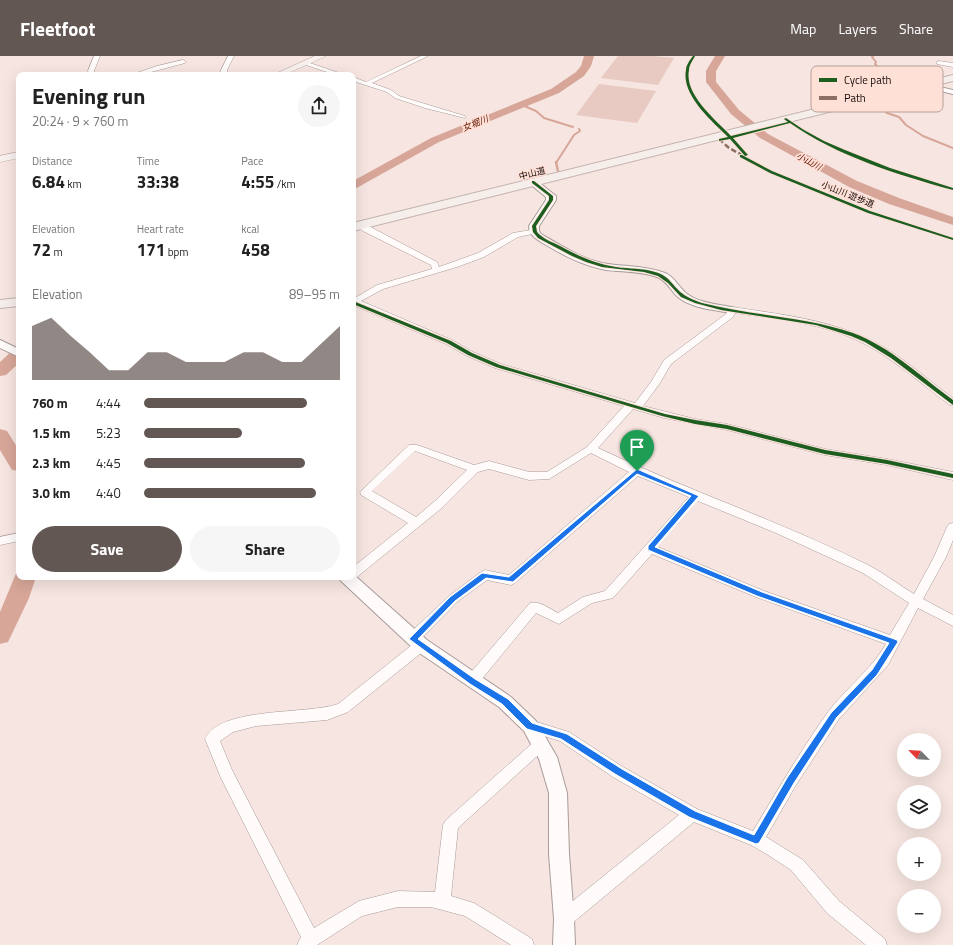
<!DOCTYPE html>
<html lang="en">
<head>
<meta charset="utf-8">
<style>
  :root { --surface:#fff; --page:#f6f6f6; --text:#222; --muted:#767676; --accent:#635754 }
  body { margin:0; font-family:"Titillium Web","Noto Sans JP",sans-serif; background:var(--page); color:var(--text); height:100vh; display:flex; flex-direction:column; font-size:15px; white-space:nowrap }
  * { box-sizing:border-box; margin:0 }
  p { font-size:13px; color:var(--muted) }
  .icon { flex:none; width:22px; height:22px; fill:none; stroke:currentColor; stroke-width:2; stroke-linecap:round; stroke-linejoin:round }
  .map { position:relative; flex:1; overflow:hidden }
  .panel { position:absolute; left:16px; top:16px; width:340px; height:508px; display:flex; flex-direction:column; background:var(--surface); border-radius:8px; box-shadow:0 4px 16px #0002 }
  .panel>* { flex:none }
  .needle { width:26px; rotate:295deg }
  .fabs { position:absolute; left:897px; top:677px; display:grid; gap:8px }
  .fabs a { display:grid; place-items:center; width:44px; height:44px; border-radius:50%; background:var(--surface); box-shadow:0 4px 16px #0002; font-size:20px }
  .pin { position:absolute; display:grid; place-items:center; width:34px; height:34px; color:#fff; margin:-41px -17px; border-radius:50% 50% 50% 0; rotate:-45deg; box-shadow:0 0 4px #0007 }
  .pin .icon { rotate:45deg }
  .round { display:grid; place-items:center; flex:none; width:42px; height:42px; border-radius:21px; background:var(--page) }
  .summary { display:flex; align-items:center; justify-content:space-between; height:68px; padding:0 16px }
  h1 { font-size:22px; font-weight:700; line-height:30px }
  .stats { display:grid; grid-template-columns:repeat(3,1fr); gap:6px; height:68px; padding:4px 16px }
  .stats div { display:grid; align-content:center }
  .stats b { font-size:17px; font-weight:700 }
  .stats small { font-size:11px; font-weight:400 }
  .stats p { font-size:11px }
  .chart { height:112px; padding:8px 16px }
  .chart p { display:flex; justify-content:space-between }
  .chart svg { width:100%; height:72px; margin-top:4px; fill:var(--accent); opacity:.7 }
  .action { display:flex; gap:8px; margin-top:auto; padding:8px 16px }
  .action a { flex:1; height:46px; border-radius:24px; background:var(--accent); color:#fff; font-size:16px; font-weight:700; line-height:46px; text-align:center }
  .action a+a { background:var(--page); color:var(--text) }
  ul { padding:0 16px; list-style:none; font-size:13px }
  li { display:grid; grid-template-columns:64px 48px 1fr; align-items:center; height:30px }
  li i { height:10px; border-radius:5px; background:var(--accent) }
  header { display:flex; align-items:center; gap:24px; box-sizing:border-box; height:56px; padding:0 20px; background:var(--accent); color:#fff }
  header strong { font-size:19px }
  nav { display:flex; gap:22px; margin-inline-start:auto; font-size:14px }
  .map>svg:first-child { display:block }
  .green { fill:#e8cac2 }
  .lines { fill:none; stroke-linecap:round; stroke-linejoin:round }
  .stream-far1 { stroke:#d7a699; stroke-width:2 }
  .stream { stroke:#d7a699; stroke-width:2.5 }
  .river { fill:#d7a699; fill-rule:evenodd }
  .minor-casing { stroke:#a99c99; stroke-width:1 }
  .tertiary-casing { stroke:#a99c99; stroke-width:2 }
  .primary-casing { stroke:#c3b2ae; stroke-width:1 }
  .trunk-casing { stroke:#c3b2ae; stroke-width:2 }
  .minor { fill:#fefbfa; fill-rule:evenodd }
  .tertiary { fill:#fefbfa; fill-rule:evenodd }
  .primary { fill:#f8f1ef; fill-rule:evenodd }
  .trunk { fill:#f6eeeb; fill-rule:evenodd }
  .quiet { stroke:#8d6e63; stroke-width:2.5; stroke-dasharray:5.5 2.5; stroke-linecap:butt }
  .cycleway-casing { stroke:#ffe0d7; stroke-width:2 }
  .cycleway { fill:#1b5e20; fill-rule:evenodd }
  .route { fill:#1a73e8; stroke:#fff; fill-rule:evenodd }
  .labels { text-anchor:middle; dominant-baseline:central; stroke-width:3.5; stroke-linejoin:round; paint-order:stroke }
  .far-water-label { font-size:9px; font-style:italic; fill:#621703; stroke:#ffe0d7 }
  .far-street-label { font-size:9px; fill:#140b08; stroke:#ffe0d7 }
  .key { fill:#ffe0d7; stroke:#b8a099; stroke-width:1 }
  .key-label { font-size:11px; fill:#140b08 }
</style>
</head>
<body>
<header>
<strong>Fleetfoot</strong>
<nav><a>Map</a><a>Layers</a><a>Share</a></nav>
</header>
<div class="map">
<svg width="953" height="889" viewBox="0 0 953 889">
  <rect width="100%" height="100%" fill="#f6e5e0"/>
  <!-- green -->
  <g class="green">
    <path d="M618 0H653L674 2 658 29 601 22Z"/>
    <path d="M599 28 656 35 637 67 576 59Z"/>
  </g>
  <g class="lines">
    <!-- stream-far1 -->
    <g class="stream-far1">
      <path d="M873 0 872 1 876 6 875 8 883 16 879 21 870 22 852 34 851 37 878 49 887 57 899 61 906 69 923 80 953 92"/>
      <path d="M522 49 536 55 544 62 573 71"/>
      <path d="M556 107 574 79 580 75 579 73"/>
    </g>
    <!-- stream -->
    <path class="stream" d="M556 106 558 115"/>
    <!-- river -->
    <g class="river">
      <path d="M584 0H594L591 10 584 20 559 37 439 86 353 134V125L431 82 551 33 576 16 581 10Z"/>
      <path d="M715 0H725L716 15V26L739 54 768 78 857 125 899 142 953 161V169L889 148 849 131 760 82 731 58 706 26V15Z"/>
      <path d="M19 293V307L6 319 0 320V306L13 294Z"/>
      <path d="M0 373 7 375 19 394V415L12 414 0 394Z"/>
      <path d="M17 515H19V521H36L29 542 8 586 0 588V556Z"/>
    </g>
    <defs>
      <g id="minor">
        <path d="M94 0H100L94 15 96 19H90L88 15Z"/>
        <path d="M228 0H234L227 14V19H221V14Z"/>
        <path d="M421 0H428L372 27 391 34 399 40 465 60V62L425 52 395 42 387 36 353 25V21L366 26Z"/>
        <path d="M183 4 185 5V7L140 19H131L157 10Z"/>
        <path d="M939 5 953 7V11L937 8V6Z"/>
        <path d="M303 6H307L345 19H336L303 8Z"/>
        <path d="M357 167H363L437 206 439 211 478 197 513 177 537 173V177L518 181 484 201 457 211 383 233 361 245 452 284 473 296 501 308 635 347 651 326 664 304 726 258 729 252 732 251C778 258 826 263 868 283 899 297 925 322 953 342V350L950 349C921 328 894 303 863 287 823 267 778 263 735 257L733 261 671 308 660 327 643 350 695 363 727 368 825 393 887 403 953 416V424L887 409 825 399 727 374 664 362 633 353 598 392C687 434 782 466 870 510 885 518 899 529 914 538L934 501 947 471 949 468 953 467V484L946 501 923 543 953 559V570L918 552 888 609 839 663 796 729 766 781 803 804 839 845 885 883 887 889H866L827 857 791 814 765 797 751 789 694 766 570 869 564 871 558 869 556 863 558 857 679 759 613 721 560 685 525 674 523 670 525 666 530 664 569 676 623 711 697 753 753 775C777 735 801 694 828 656 846 632 871 614 886 588L756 541 652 498 613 542 592 547 559 568 536 557 477 629 472 631 467 629 465 625 467 621 530 547C539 544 550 553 558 557L583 541 605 535 689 441 638 420 515 527 511 529 487 524 457 546 420 584 426 585 427 589 426 593 348 656 327 664 256 670 233 676 220 685 232 714 314 872 359 845 398 835 435 836 443 769 446 764 536 684 541 682 546 684 548 688 546 692 458 772 451 840 474 847 532 883 534 889H511L465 860 431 851H398L362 860 317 889H297L301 881 221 722 205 683C220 650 307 659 338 648L413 588 408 587 407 583 408 579 449 540 481 516 485 514 509 519 629 416 591 397 549 423 529 424 489 413 478 416 443 451 357 521 353 523 349 521H353V511L408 467 361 439 360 436 409 389H417L474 409 489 405 529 416H547L587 391 624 350 495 312 467 300 446 288 353 249V243L377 229 432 213 431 209 363 175 357 171ZM415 395 467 414 435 445 416 461 372 435ZM698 445 776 477 863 517 909 547 890 579 764 535 658 491Z"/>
        <path d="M19 477V485L0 489V481Z"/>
      </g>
      <g id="tertiary">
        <path d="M923 27 953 34V38L923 31Z"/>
        <path d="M533 123 536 124 556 140V144L539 170V175L541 178C560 189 580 202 602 207 623 211 645 209 665 217 675 221 678 231 687 238 701 248 719 248 736 252L737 254 732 257C715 254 694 253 679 242 671 236 668 225 657 221 641 215 623 216 606 214 584 210 565 200 546 189 538 184 529 180 529 170L546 144V141L530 128 529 126 530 124Z"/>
        <path d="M0 284 19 293V301L0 292Z"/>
        <path d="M353 518 427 584 511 641 536 665 557 701 567 737 569 798 574 863 575 889H553L554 863 549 798V737L539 703 524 675 499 651 415 594 341 525 338 521H353Z"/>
      </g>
      <g id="primary">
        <path d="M315 0H326L284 19H273Z"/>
        <path d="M19 96V102L0 106V100Z"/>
      </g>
      <g id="trunk">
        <path d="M953 19V25L353 175V167Z"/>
        <path d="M19 242V250L0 252V244Z"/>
      </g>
    </defs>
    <!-- minor casing -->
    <use href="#minor" class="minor-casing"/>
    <!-- tertiary casing -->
    <use href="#tertiary" class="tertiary-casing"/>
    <!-- primary casing -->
    <use href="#primary" class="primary-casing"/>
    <!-- trunk casing -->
    <use href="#trunk" class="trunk-casing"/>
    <!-- minor -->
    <use href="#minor" class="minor"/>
    <!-- tertiary -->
    <use href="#tertiary" class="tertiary"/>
    <!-- primary -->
    <use href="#primary" class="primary"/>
    <!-- trunk -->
    <use href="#trunk" class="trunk"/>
    <!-- quiet -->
    <path class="quiet" d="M719 83 729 92 744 100"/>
    <defs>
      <g id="cycleway">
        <path d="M693 0H695C693 4 689 9 689 14 684 39 716 64 731 80L788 66 784 63 786 62 804 74 824 85 845 94 890 112 953 132V134C898 119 837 100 790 67L733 82 748 99 745 100 730 83 719 85V83L728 81C712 65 681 39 686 14 686 9 690 4 693 0Z"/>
        <path d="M740 99H742L772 115 870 155 953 182V184L868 157 770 117 740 101Z"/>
        <path d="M532 125H534L553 140V144L536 170 537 176C543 183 552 186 560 190 578 200 596 208 616 211 629 213 643 212 655 216 670 220 672 230 683 238 688 242 696 245 702 247 752 260 804 260 853 277 891 291 921 321 953 344V349L891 302 865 286 851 280 816 269 721 254 695 247 681 241 668 227 658 220 644 216 602 211 586 206 572 200 538 182 533 176 532 170 549 144V140L532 127Z"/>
        <path d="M353 245 451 285 472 297 500 309 665 358 695 364 727 369 825 394 887 404 953 418V422L887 408 825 398 727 373 695 368 662 360 496 311 468 299 447 287 353 248Z"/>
      </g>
    </defs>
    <!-- cycleway casing -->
    <use href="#cycleway" class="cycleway-casing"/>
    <!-- cycleway -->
    <use href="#cycleway" class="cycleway"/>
  </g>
  <!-- route -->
  <path class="route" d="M637 413 699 440 655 491 762 536 897 584 898 586 877 619 837 661 794 727 759 787 756 788 689 761 615 718 561 683 527 673 502 648 470 628 409 583 450 541 482 517 509 521ZM637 418 691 440 648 490V494L757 540 889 587 872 614 831 657 787 722 754 779 695 755 622 713 567 678 532 667 508 643 475 623 418 583 455 545 486 522 513 526Z"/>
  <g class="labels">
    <!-- far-water labels -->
    <g class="far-water-label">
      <text transform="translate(475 67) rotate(-22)">女堀川</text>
      <text transform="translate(809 105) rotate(28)">小山川</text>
    </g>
    <!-- far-street labels -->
    <g class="far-street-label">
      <text transform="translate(532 117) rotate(-14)">中山道</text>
      <text transform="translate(848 138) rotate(22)">小山川 遊歩道</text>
    </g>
  </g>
  <!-- legend -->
  <rect x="811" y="10" width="132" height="46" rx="6" class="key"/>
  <rect x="819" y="22" width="18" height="4" fill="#1b5e20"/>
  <rect x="819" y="40" width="18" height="4" fill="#8d6e63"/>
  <g class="key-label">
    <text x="844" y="28">Cycle path</text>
    <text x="844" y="46">Path</text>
  </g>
</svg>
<div class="fabs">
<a><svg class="needle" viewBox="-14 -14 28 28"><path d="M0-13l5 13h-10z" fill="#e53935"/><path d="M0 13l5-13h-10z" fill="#767676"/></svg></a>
<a><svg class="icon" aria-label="layers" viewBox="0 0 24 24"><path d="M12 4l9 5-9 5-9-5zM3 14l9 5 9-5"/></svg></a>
<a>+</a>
<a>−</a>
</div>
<div class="pin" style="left:637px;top:415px;background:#1e9e55"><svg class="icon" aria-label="arrive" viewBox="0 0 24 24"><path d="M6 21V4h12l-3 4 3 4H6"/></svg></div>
<section class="panel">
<div class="summary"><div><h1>Evening run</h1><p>20:24 · 9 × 760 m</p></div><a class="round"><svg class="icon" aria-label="share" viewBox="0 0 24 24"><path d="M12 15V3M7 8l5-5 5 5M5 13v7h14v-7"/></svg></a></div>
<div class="stats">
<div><p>Distance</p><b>6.84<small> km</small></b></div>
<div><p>Time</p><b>33:38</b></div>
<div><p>Pace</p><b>4:55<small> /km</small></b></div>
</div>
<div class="stats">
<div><p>Elevation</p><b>72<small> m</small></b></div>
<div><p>Heart rate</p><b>171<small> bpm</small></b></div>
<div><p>kcal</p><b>458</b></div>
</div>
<div class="chart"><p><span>Elevation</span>89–95 m</p>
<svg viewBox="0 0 160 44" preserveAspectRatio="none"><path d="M0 44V11L10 6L20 17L30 27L40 38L50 38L60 27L70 27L80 33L90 33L100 33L110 27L120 27L130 33L140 33L150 22L160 11V44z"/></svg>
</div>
<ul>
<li><b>760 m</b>4:44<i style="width:83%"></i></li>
<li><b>1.5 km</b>5:23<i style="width:50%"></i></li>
<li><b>2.3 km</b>4:45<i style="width:82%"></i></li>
<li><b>3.0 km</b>4:40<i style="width:88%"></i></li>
</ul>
<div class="action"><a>Save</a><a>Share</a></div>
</section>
</div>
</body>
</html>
